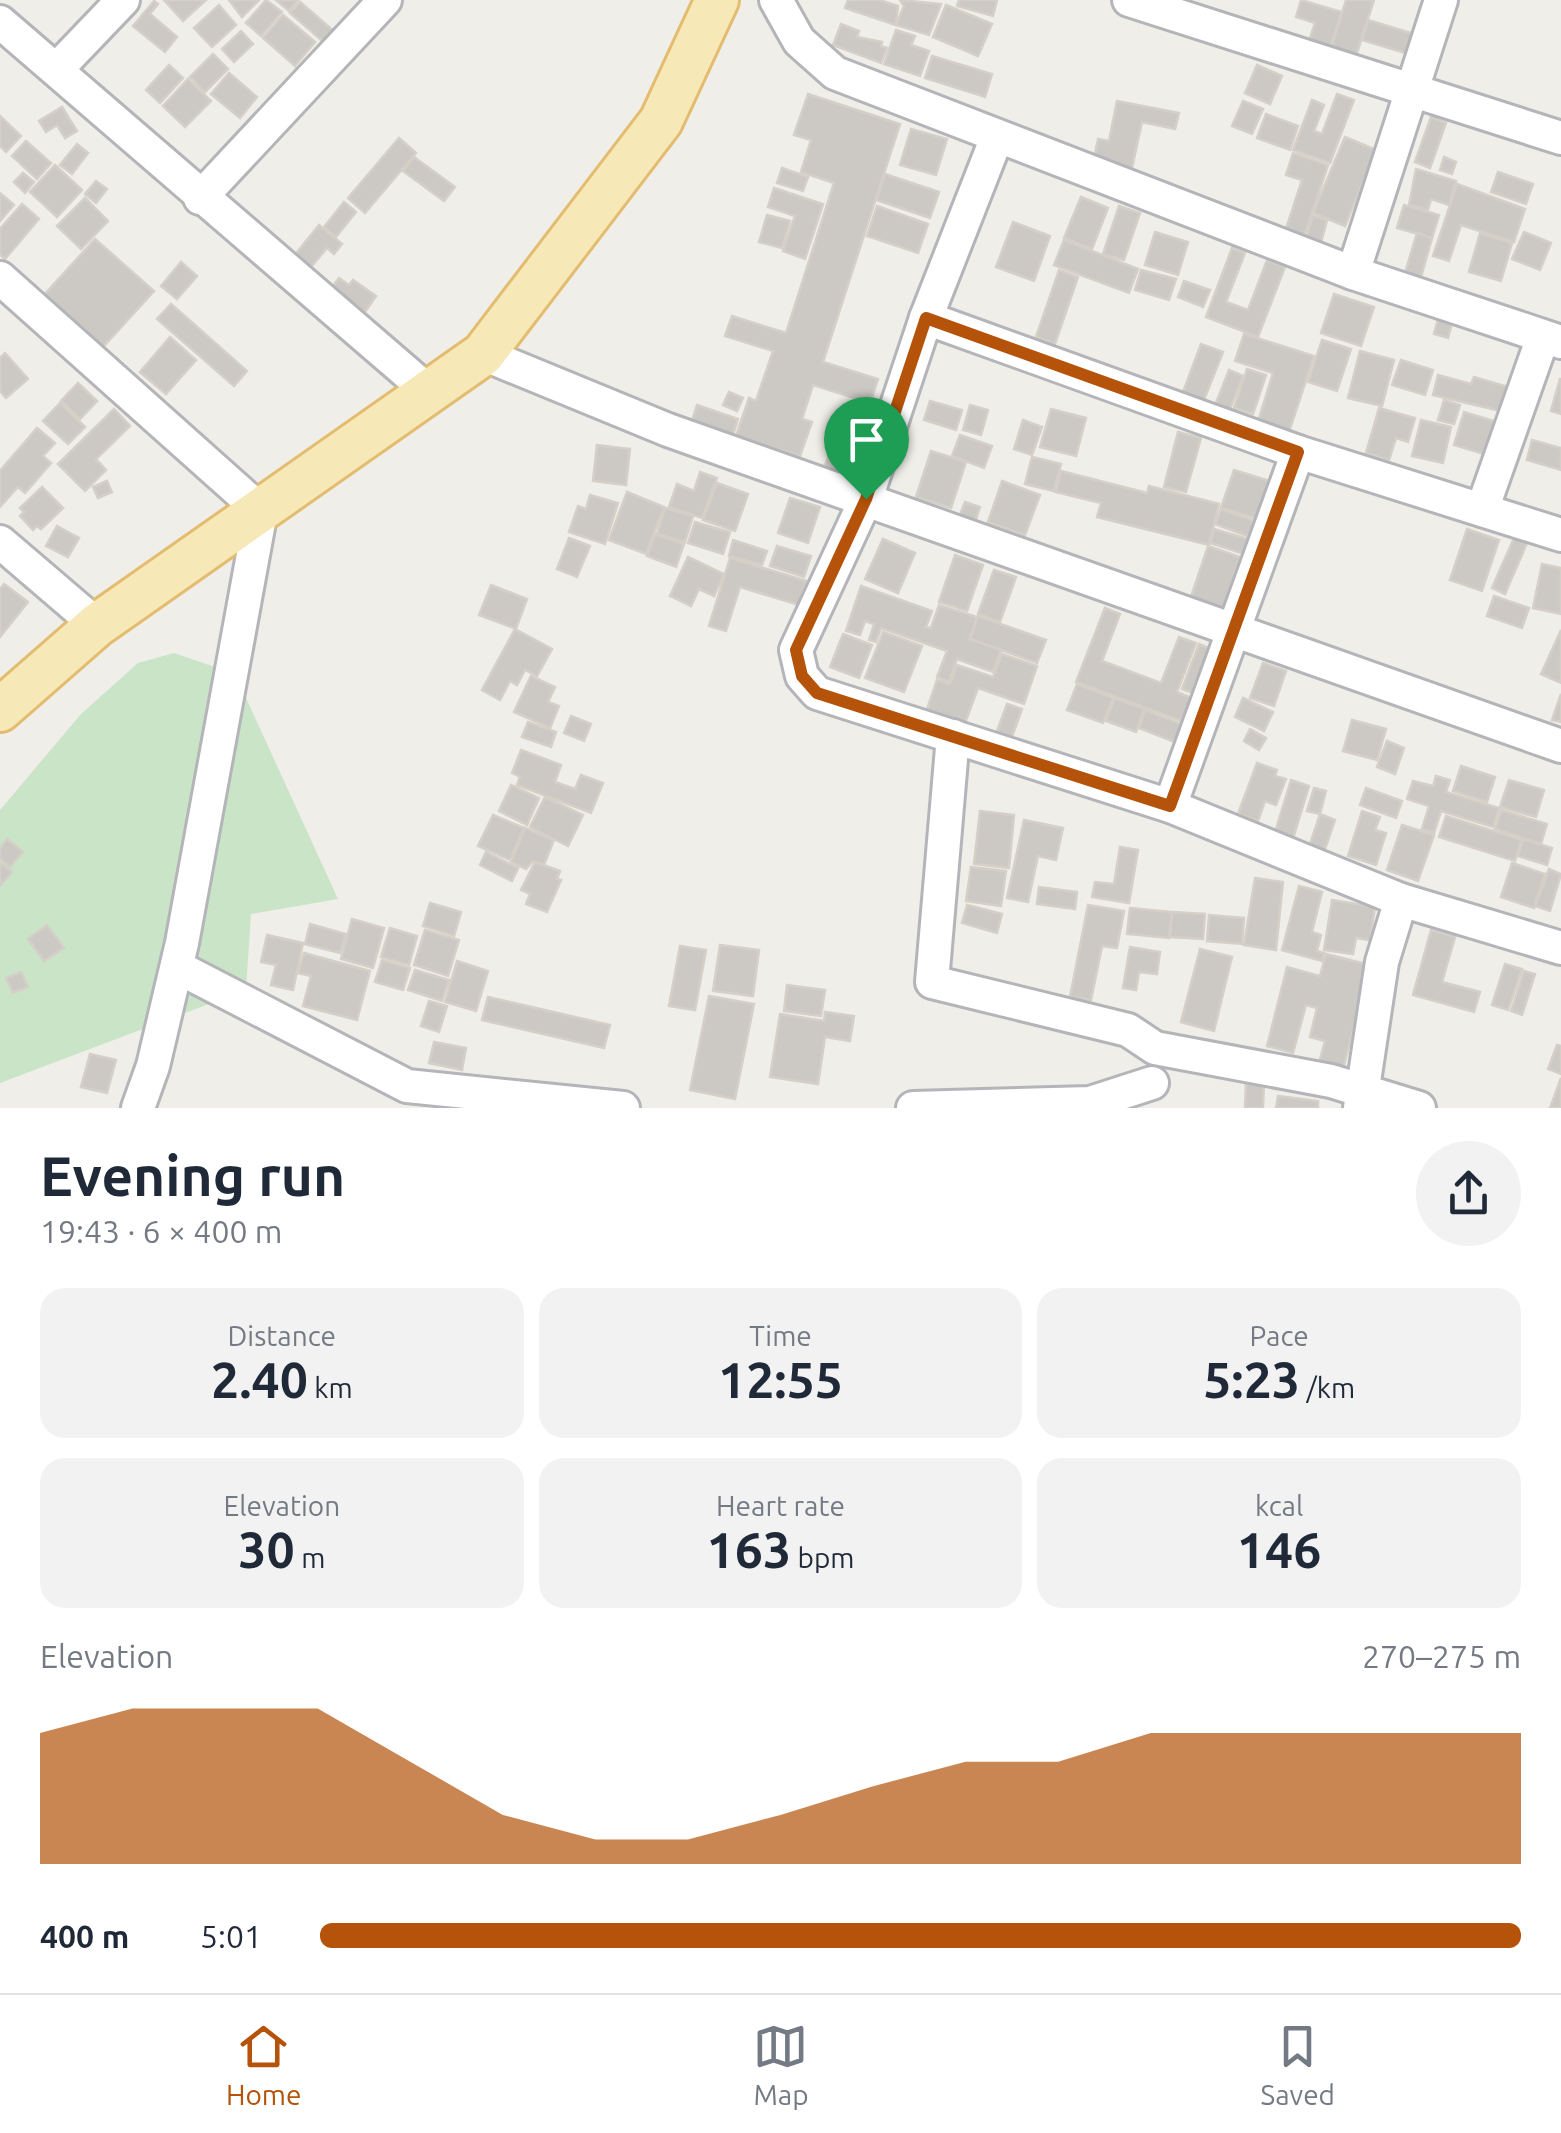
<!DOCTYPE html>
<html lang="en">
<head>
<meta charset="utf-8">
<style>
  :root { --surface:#fff; --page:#f2f2f3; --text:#1f2937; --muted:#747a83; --line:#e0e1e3; --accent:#b45309 }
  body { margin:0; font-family:Ubuntu,sans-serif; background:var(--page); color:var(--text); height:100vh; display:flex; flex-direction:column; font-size:38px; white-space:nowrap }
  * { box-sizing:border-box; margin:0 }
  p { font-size:32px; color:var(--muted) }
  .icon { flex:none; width:55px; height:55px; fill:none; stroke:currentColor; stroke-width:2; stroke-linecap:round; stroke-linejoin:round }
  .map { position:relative; height:1108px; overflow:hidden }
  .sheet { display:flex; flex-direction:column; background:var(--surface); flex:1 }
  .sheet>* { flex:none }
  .pin { position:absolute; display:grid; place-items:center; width:85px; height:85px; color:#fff; margin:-102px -42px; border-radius:50% 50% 50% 0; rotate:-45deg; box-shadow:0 0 10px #0007 }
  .pin .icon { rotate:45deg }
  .round { display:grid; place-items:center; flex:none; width:105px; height:105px; border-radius:52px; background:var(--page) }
  .summary { display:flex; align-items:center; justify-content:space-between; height:170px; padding:0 40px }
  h1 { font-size:55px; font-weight:600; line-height:75px }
  .figures { display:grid; grid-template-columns:repeat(3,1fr); gap:15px; height:170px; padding:10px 40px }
  .figures div { display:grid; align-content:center; border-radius:25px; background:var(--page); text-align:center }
  .figures b { font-size:50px; font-weight:600 }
  .figures small { font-size:28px; font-weight:400 }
  .figures p { font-size:28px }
  .chart { height:280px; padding:20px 40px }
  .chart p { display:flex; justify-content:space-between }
  .chart svg { width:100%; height:180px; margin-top:10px; fill:var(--accent); opacity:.7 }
  ul { padding:0 40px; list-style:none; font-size:32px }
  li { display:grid; grid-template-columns:160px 120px 1fr; align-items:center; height:75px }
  li i { height:25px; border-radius:12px; background:var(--accent) }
  .tab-bar { display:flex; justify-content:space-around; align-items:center; height:140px; border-top:2px solid var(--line); background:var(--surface); font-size:28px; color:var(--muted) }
  .tab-bar a { display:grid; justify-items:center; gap:5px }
  .tab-bar .on { color:var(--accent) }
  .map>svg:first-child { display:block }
  .green { fill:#cae4c8 }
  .building { fill:#ccc9c5; stroke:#d4d0c8; stroke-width:2.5 }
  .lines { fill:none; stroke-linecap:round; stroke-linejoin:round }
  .minor-casing { stroke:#b4b5b9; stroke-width:38 }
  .major-casing { stroke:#e3bc6f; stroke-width:48 }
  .minor { stroke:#fff; stroke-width:32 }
  .major { stroke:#f7e9b7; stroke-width:42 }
  .route-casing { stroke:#fff; stroke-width:20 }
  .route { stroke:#b45309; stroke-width:12 }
</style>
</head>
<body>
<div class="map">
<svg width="1561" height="1108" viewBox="0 0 1561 1108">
  <rect width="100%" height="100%" fill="#f0eee9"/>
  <!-- green -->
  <path class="green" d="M174 653 235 674 338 899 251 914 246 990 0 1083V810L81 714 138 663Z"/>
  <!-- building -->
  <g class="building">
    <path d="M164 0H206L183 21Z"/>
    <path d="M229 0H259L242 17Z"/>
    <path d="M266 0 282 12 261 36 246 23Z"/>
    <path d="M276 0H298L289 11Z"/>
    <path d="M848 0H879L898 6 896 25 845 8Z"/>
    <path d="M900 0 941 4 929 35 896 25 904 6Z"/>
    <path d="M959 0H997L993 16 957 6Z"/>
    <path d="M1301 0 1342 12 1330 48 1309 41 1315 23 1296 17Z"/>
    <path d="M1346 0H1374L1356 56 1331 49Z"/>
    <path d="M154 1 158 4 150 14 177 37 165 52 133 26Z"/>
    <path d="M300 2 336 33 327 45 290 13Z"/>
    <path d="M219 5 236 25 212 47 194 28Z"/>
    <path d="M946 5 992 24 978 56 933 37Z"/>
    <path d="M283 15 315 42 295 66 263 38Z"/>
    <path d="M1368 20 1421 36 1415 56 1362 40Z"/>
    <path d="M841 24 859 31 857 37 882 42 881 46 887 48 881 63 833 45Z"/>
    <path d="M896 30 915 36 911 45 929 51 920 76 884 64Z"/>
    <path d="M241 31 253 44 234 62 222 49Z"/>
    <path d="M213 54 228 69 205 92 190 77Z"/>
    <path d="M932 56 992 74 985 97 925 78Z"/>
    <path d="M169 65 183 78 160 103 146 90Z"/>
    <path d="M1257 65 1282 76 1270 104 1245 93Z"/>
    <path d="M229 73 257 97 240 118 211 94Z"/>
    <path d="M188 79 211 101 185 127 163 106Z"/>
    <path d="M808 94 900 124 823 362 878 379 870 403 813 385 802 419 812 422 800 456 736 436 749 398 756 401 773 351 725 336 732 316 786 333 834 183 801 172 811 140 794 135Z"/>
    <path d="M1337 94 1354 100 1330 163 1293 150 1312 100 1324 105 1314 131 1322 134Z"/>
    <path d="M1117 101 1179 113 1175 129 1142 122 1130 177 1092 169 1098 139 1109 141Z"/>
    <path d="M1243 101 1263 109 1252 134 1232 126Z"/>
    <path d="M62 107 77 131 65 138 57 125 46 132 39 121Z"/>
    <path d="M1266 114 1298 126 1290 150 1257 138Z"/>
    <path d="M0 116 21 136 6 152 0 146Z"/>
    <path d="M1431 117 1446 123 1430 168 1415 162Z"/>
    <path d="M911 129 947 139 936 175 900 165Z"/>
    <path d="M1345 137 1376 150 1345 226 1313 213Z"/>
    <path d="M399 138 416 153 365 213 348 198Z"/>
    <path d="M26 141 51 163 37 179 12 156Z"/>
    <path d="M77 144 88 153 72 174 60 165Z"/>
    <path d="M1293 153 1328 165 1304 237 1285 232 1302 180 1286 175Z"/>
    <path d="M414 157 455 187 444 201 403 171Z"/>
    <path d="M1444 157 1456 162 1452 174 1440 170Z"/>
    <path d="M55 165 82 190 57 217 30 192Z"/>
    <path d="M782 168 808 177 803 191 777 183Z"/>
    <path d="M1416 169 1456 181 1449 205 1431 199 1428 210 1409 205Z"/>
    <path d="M1498 172 1533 184 1526 204 1491 192Z"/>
    <path d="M23 173 34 182 25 193 14 182Z"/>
    <path d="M885 174 939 192 930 218 876 200Z"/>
    <path d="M96 181 107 189 96 203 85 194Z"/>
    <path d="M1457 184 1525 209 1514 242 1461 225 1449 261 1433 256Z"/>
    <path d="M774 188 823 204 805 259 783 251 795 216 768 207Z"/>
    <path d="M0 193 14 205 0 221Z"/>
    <path d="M1081 197 1108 208 1092 249 1064 238Z"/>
    <path d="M85 198 108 221 81 249 57 226Z"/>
    <path d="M344 202 356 212 336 237 324 227Z"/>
    <path d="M22 204 39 219 5 259 0 255V229Z"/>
    <path d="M1404 205 1439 215 1432 238 1397 228Z"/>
    <path d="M877 206 928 224 918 253 867 236Z"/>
    <path d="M1119 206 1140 213 1124 260 1103 254Z"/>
    <path d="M767 215 790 221 782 248 759 242Z"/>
    <path d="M1313 216 1327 220 1321 243 1306 238Z"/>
    <path d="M1013 222 1050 236 1034 281 996 267Z"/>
    <path d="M319 225 342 244 334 254 327 248 310 268 294 256Z"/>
    <path d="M1155 232 1188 242 1178 275 1145 265Z"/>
    <path d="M1524 232 1551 243 1540 270 1512 259Z"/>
    <path d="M1417 233 1432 238 1421 277 1405 273Z"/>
    <path d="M1480 233 1512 243 1501 281 1469 272Z"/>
    <path d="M95 239 154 291 103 347 45 294Z"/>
    <path d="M1064 240 1138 269 1129 293 1054 265Z"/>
    <path d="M1232 248 1245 253 1226 302 1248 310 1267 260 1285 267 1258 337 1206 317Z"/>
    <path d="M181 262 197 276 177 299 161 286Z"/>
    <path d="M1059 270 1078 277 1055 344 1036 337Z"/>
    <path d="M1141 270 1176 279 1169 300 1135 290Z"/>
    <path d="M339 278 349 285 353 280 376 296 365 312 331 289Z"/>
    <path d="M1184 281 1210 290 1203 307 1178 297Z"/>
    <path d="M1334 294 1374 307 1361 346 1321 333Z"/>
    <path d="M171 304 247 371 234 386 157 319Z"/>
    <path d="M1438 319 1452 323 1448 338 1434 334Z"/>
    <path d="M1244 334 1314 356 1289 432 1258 422 1273 373 1235 361Z"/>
    <path d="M170 337 196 360 166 394 140 372Z"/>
    <path d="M1322 340 1351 349 1337 391 1308 382Z"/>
    <path d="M1201 344 1223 352 1204 400 1183 392Z"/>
    <path d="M1360 351 1394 360 1382 406 1348 398Z"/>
    <path d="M5 353 28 379 6 398 0 391V358Z"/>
    <path d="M1401 360 1433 370 1425 395 1392 385Z"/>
    <path d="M1247 369 1266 375 1253 414 1234 408Z"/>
    <path d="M1229 370 1243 376 1230 409 1216 403Z"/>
    <path d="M1438 375 1471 384 1474 377 1512 388 1505 412 1433 395Z"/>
    <path d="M1560 379H1561V414L1551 411Z"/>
    <path d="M78 383 97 401 80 419 61 401Z"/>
    <path d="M729 392 743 398 737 411 723 405Z"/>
    <path d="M1444 400 1460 405 1454 424 1438 420Z"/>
    <path d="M930 401 962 410 956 430 924 420Z"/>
    <path d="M60 403 85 427 68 444 43 421Z"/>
    <path d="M697 405 738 419 732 438 691 424Z"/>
    <path d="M970 405 988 410 981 435 963 430Z"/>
    <path d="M1379 408 1415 418 1408 442 1396 438 1389 460 1366 453Z"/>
    <path d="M114 409 130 426 96 459 106 470 85 491 58 464Z"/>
    <path d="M1051 409 1086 418 1076 456 1040 447Z"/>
    <path d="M843 411 867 419 860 438 836 430Z"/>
    <path d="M1464 412 1497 422 1487 455 1454 445Z"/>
    <path d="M1023 420 1042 427 1032 455 1014 449Z"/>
    <path d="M1421 420 1451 427 1443 463 1412 456Z"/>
    <path d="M37 428 55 443 43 456 51 463 25 493 18 487 0 507V471Z"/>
    <path d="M1178 432 1201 438 1186 492 1164 487Z"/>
    <path d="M960 435 992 446 984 468 952 456Z"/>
    <path d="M1532 440 1561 448V470L1527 460Z"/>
    <path d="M597 445 630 449 626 485 593 481Z"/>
    <path d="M831 450 854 459 845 479 823 470Z"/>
    <path d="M931 451 966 462 951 508 916 497Z"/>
    <path d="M1032 457 1061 464 1054 491 1025 484Z"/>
    <path d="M1234 470 1270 481 1258 519 1221 508Z"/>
    <path d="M1061 471 1147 493 1149 486 1219 504 1209 545 1097 517 1101 503 1056 492Z"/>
    <path d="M700 472 717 478 702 518 669 507 677 484 694 491Z"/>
    <path d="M107 481 112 492 98 498 93 487Z"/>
    <path d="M1002 481 1040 495 1025 535 988 522Z"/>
    <path d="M717 483 748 494 735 531 703 520Z"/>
    <path d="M42 487 63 508 41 529 37 526 33 530 20 516 24 512 20 508Z"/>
    <path d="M627 492 664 507 646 554 609 540Z"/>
    <path d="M590 495 618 503 605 544 569 532 578 506 586 509Z"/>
    <path d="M790 498 820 507 808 543 778 533Z"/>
    <path d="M965 502 980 507 975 522 959 517Z"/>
    <path d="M665 508 693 516 685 542 657 534Z"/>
    <path d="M1221 509 1255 521 1250 537 1215 524Z"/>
    <path d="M695 522 730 532 723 554 688 543Z"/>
    <path d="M57 526 79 538 68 557 46 546Z"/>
    <path d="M1214 529 1248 539 1244 554 1210 543Z"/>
    <path d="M1467 529 1499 540 1482 591 1450 580Z"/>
    <path d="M655 534 684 544 676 567 647 556Z"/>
    <path d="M569 538 590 546 577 577 557 569Z"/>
    <path d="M1514 538 1527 543 1505 594 1492 588Z"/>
    <path d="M883 539 915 553 898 593 865 579Z"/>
    <path d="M733 540 767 551 762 565 729 556Z"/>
    <path d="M777 546 811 556 804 577 770 566Z"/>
    <path d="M1208 546 1240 557 1222 611 1190 600Z"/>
    <path d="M955 555 983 565 967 611 939 602Z"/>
    <path d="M688 557 724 574 714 596 699 589 691 606 670 596Z"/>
    <path d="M730 558 807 581 799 605 740 587 726 631 709 626Z"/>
    <path d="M1542 564 1561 568V614L1533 608Z"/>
    <path d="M994 570 1016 577 1000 622 978 614Z"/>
    <path d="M4 584 28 602 0 637V589Z"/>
    <path d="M491 585 527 599 516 629 479 615Z"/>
    <path d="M861 586 932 611 926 627 931 628 939 605 977 617 970 639 1001 650 993 672 957 659 949 682 937 677 947 651 881 628 876 642 869 640 874 624 865 621 860 635 846 631Z"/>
    <path d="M1494 596 1529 608 1522 628 1487 616Z"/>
    <path d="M1105 608 1120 614 1102 661 1161 683 1179 637 1196 643 1177 692 1194 699 1184 722 1076 682Z"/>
    <path d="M978 616 1046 640 1037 663 970 639Z"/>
    <path d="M515 629 552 649 537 676 525 670 517 685 510 681 500 700 482 690Z"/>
    <path d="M1561 630V683L1541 674Z"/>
    <path d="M883 632 922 646 904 692 865 678Z"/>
    <path d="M843 634 872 645 859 678 830 667Z"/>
    <path d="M1199 644 1213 650 1195 694 1182 689Z"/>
    <path d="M1002 654 1037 666 1024 704 978 688 964 726 926 712 937 680 950 684 957 665 993 677Z"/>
    <path d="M1263 663 1286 671 1274 706 1250 698Z"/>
    <path d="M531 676 555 687 548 702 559 706 550 728 514 712Z"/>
    <path d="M1077 684 1113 698 1103 723 1067 710Z"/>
    <path d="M1561 694V722L1552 720Z"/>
    <path d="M1115 698 1144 709 1136 732 1106 721Z"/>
    <path d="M1243 698 1273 712 1264 731 1235 717Z"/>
    <path d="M1007 704 1022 709 1008 748 993 742Z"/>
    <path d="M1145 710 1184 725 1177 743 1139 728Z"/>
    <path d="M571 716 591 724 584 741 564 733Z"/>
    <path d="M1352 720 1386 729 1377 760 1343 751Z"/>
    <path d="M528 722 556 732 551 747 522 737Z"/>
    <path d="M1250 729 1266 738 1259 750 1244 741Z"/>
    <path d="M1387 741 1404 748 1395 774 1377 767Z"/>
    <path d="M521 750 561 765 555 782 575 789 581 775 603 783 591 813 517 785 520 777 512 773Z"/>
    <path d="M1257 763 1277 770 1275 776 1286 779 1276 805 1265 801 1258 821 1238 814Z"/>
    <path d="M1461 766 1495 777 1487 802 1453 791Z"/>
    <path d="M1436 776 1450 780 1446 792 1499 808 1493 827 1441 811 1434 833 1422 829 1429 806 1407 799 1413 781 1433 786Z"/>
    <path d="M1291 780 1309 786 1292 842 1274 836Z"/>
    <path d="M1509 780 1544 790 1536 817 1500 807Z"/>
    <path d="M511 785 539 798 527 825 499 811Z"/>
    <path d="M1314 788 1326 791 1320 814 1307 811Z"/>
    <path d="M1366 788 1402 801 1396 818 1360 805Z"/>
    <path d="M545 797 583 815 568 846 530 827Z"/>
    <path d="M1501 810 1547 824 1541 844 1495 829Z"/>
    <path d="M980 811 1014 815 1009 868 974 864Z"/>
    <path d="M1362 811 1380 817 1375 830 1386 833 1376 865 1348 856Z"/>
    <path d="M1320 814 1335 820 1324 852 1309 847Z"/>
    <path d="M493 815 524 828 510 860 478 846Z"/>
    <path d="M1446 816 1522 840 1515 861 1439 837Z"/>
    <path d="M1024 820 1063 828 1056 860 1038 856 1028 902 1007 898Z"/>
    <path d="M1402 825 1434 835 1418 881 1387 870Z"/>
    <path d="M525 828 554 840 544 865 533 861 526 869 511 862Z"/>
    <path d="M7 839 23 852 10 867 0 859V848Z"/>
    <path d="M1523 839 1552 848 1547 865 1518 856Z"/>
    <path d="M1120 847 1138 850 1129 903 1092 897 1095 882 1114 884Z"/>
    <path d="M486 852 518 868 512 881 480 865Z"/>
    <path d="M535 862 560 871 557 879 561 880 547 912 526 904 530 894 521 890Z"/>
    <path d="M0 863 12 872 0 886Z"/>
    <path d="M1512 863 1545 874 1534 908 1501 897Z"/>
    <path d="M971 867 1006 871 1001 906 966 901Z"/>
    <path d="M1549 869 1561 874 1550 911 1535 906Z"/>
    <path d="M1255 878 1283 882 1276 950 1244 945Z"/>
    <path d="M1299 886 1322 892 1312 932 1321 935 1317 951 1324 953 1322 961 1282 950Z"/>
    <path d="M1039 887 1077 892 1075 909 1037 904Z"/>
    <path d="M1332 900 1375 907 1370 940 1356 938 1353 954 1324 950Z"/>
    <path d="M430 903 461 912 454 936 423 926Z"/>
    <path d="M967 905 1002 914 997 933 962 923Z"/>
    <path d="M1088 905 1124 911 1117 948 1102 946 1091 1000 1070 997Z"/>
    <path d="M1130 908 1172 912 1169 938 1127 934Z"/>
    <path d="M1172 912 1205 914 1203 939 1170 937Z"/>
    <path d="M1209 915 1244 918 1242 944 1207 941Z"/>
    <path d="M352 919 384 928 373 968 341 959Z"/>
    <path d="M310 924 346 934 340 953 305 944Z"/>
    <path d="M47 925 64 948 44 961 28 939Z"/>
    <path d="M390 928 417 936 409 965 381 957Z"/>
    <path d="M425 930 459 940 448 976 414 965Z"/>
    <path d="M1431 930 1455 937 1442 982 1480 992 1474 1012 1413 995Z"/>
    <path d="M267 935 303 943 293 990 271 985 276 965 261 962Z"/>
    <path d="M720 945 759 950 753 996 713 991Z"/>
    <path d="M680 946 706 950 695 1010 669 1006Z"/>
    <path d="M1130 947 1160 952 1157 974 1139 972 1136 990 1123 988Z"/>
    <path d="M1200 949 1232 957 1214 1031 1181 1022Z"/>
    <path d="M304 953 370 971 357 1020 303 1006 311 976 298 973Z"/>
    <path d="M1326 954 1370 965 1343 1069 1319 1063 1325 1041 1310 1037 1317 1008 1306 1005 1293 1053 1267 1046 1287 967 1320 976Z"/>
    <path d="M382 960 410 968 403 990 375 982Z"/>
    <path d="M457 961 488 971 476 1011 445 1002Z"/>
    <path d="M1505 964 1522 969 1508 1010 1492 1005Z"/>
    <path d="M415 970 449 980 442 1001 408 990Z"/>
    <path d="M1524 971 1535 974 1522 1015 1511 1011Z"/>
    <path d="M21 972 28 987 13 993 6 978Z"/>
    <path d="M787 985 825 990 821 1016 784 1011Z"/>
    <path d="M709 996 754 1004 735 1099 690 1090Z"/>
    <path d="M488 997 610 1025 604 1048 482 1020Z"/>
    <path d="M429 1001 447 1006 439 1032 421 1026Z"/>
    <path d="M825 1012 854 1016 850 1041 825 1037 818 1084 770 1077 780 1014 824 1021Z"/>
    <path d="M434 1042 466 1048 462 1070 429 1063Z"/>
    <path d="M1557 1045 1561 1046V1074L1548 1069Z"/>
    <path d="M90 1054 116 1060 107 1093 81 1087Z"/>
    <path d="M1561 1078V1108H1550Z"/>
    <path d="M1246 1081H1264L1263 1108H1245Z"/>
    <path d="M1278 1096 1318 1101V1108H1276Z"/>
  </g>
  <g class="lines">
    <defs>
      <g id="minor">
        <path d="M776 0 799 41 835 73 1353 273 1561 342"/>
        <path d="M1129 0 1561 138"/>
        <path d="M0 22 427 390"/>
        <path d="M57 69 123 0"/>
        <path d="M997 137 926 318 866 499 796 650 802 676 817 693 1170 806 1401 900 1561 948"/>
        <path d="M200 198 385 0"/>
        <path d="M1353 273 1441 0"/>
        <path d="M0 278 261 511 182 943 153 1066 138 1108"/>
        <path d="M926 318 1298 452 1561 535"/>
        <path d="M483 354 668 430 1561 746"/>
        <path d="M1482 510 1543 337"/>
        <path d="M0 542 97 625"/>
        <path d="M953 736 932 982 1128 1030 1155 1048 1331 1081 1419 1108"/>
        <path d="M1170 806 1298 452"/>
        <path d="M177 967 407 1086 623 1108"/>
        <path d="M913 1108 1090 1103 1152 1083"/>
        <path d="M1360 1108 1382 962 1401 900"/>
      </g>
      <path id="major" d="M0 710 97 625 483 354 661 121 717 0"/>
    </defs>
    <!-- minor casing -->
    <use href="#minor" class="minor-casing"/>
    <!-- major casing -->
    <use href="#major" class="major-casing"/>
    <!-- minor -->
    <use href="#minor" class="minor"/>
    <!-- major -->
    <use href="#major" class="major"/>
  </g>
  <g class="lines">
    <defs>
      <path id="route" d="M926 318 1298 452 1170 806 817 693 802 676 796 650 866 499Z"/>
    </defs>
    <!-- route casing -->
    <use href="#route" class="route-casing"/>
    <!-- route -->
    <use href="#route" class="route"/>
  </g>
</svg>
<div class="pin" style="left:866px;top:499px;background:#1e9e55"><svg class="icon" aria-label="arrive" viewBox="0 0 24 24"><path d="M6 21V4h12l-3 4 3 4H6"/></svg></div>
</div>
<section class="sheet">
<div class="summary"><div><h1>Evening run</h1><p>19:43 · 6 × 400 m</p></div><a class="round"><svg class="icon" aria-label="share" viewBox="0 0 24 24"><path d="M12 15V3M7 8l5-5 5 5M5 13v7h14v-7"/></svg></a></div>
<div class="figures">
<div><p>Distance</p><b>2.40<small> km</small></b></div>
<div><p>Time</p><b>12:55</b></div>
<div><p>Pace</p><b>5:23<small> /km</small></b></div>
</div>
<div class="figures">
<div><p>Elevation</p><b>30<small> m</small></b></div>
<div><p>Heart rate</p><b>163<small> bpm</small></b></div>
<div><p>kcal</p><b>146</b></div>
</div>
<div class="chart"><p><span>Elevation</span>270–275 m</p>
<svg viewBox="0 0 160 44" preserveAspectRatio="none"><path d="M0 44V12L10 6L20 6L30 6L40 19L50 32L60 38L70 38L80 32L90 25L100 19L110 19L120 12L130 12L140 12L150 12L160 12V44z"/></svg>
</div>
<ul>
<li><b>400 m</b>5:01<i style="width:100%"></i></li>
</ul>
</section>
<nav class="tab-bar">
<a class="on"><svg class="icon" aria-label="home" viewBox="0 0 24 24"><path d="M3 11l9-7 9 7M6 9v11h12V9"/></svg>Home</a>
<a><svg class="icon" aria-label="map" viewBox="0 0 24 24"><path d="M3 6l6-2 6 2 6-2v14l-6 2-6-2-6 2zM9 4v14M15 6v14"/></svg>Map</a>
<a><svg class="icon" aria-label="saved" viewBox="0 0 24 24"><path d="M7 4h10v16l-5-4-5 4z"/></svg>Saved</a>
</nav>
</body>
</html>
